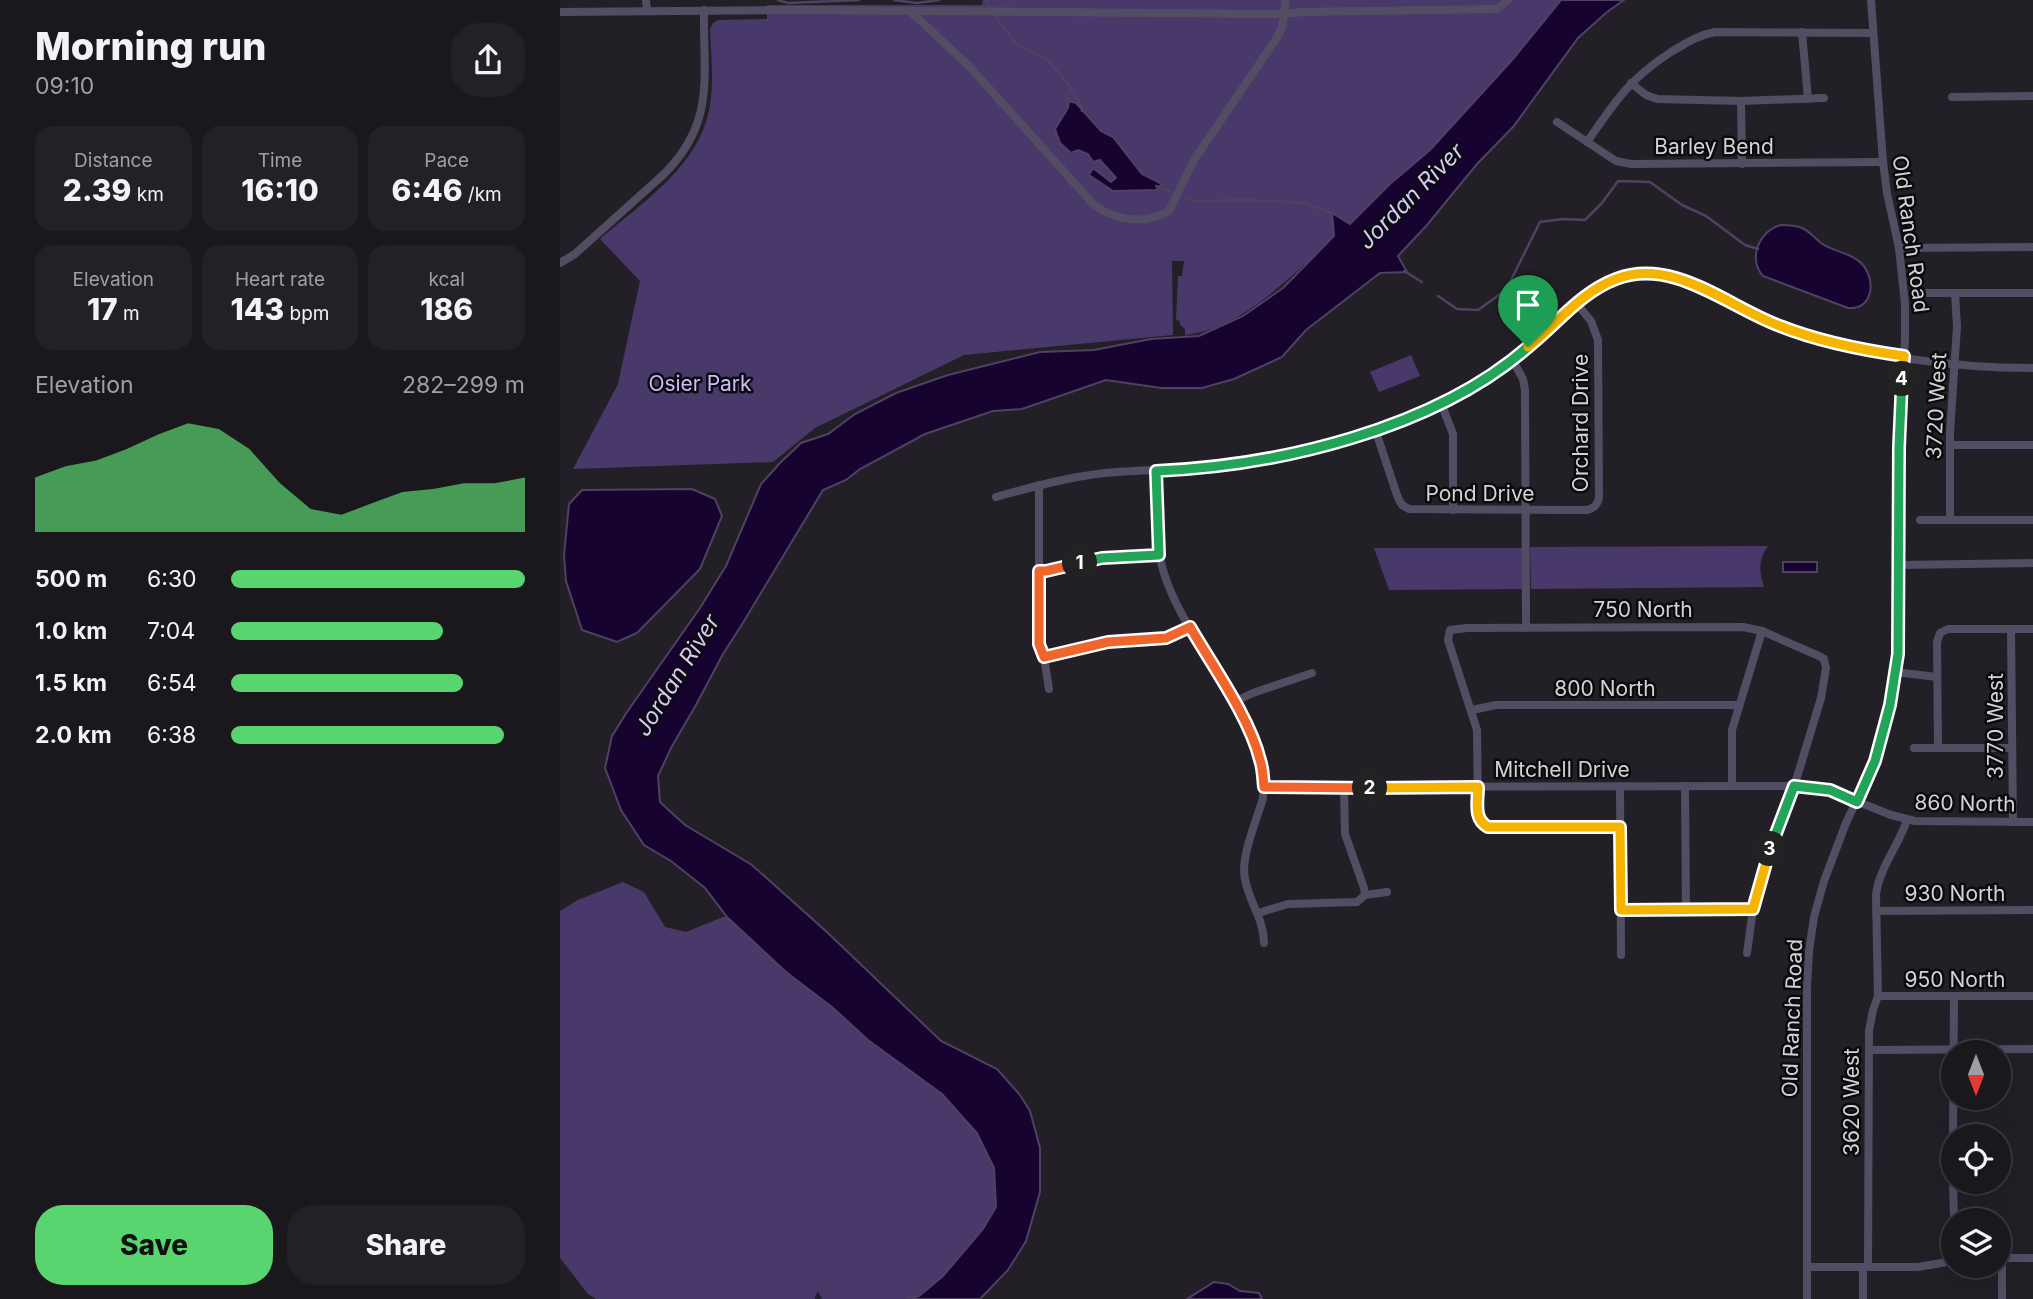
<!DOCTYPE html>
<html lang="en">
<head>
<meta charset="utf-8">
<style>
  :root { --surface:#1a181c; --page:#232125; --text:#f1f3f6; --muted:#9fa0a3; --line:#38373b; --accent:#59d56f }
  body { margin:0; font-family:Inter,sans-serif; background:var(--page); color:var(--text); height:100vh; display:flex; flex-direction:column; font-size:26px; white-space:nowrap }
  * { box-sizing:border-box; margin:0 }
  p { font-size:23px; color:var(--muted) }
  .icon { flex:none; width:38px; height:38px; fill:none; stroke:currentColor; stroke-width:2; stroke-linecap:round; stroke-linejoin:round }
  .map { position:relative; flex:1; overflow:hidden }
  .panel { display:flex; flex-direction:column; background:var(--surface); width:560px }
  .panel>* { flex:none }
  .needle { width:46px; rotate:180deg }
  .buttons { position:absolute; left:1381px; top:1040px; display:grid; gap:14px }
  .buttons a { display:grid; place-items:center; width:70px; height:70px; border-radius:50%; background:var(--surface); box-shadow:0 7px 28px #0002,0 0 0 2px var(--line); font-size:35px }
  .pin { position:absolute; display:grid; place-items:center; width:60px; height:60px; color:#fff; margin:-72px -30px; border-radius:50% 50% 50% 0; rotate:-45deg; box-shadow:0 0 7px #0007 }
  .pin .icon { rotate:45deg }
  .km { position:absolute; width:35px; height:35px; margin:-18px; border-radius:50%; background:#222; color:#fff; font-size:19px; line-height:35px; text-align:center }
  .round { display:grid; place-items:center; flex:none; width:74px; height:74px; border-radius:28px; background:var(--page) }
  .overview { display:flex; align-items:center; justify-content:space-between; height:119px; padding:0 35px }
  h1 { font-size:38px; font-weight:800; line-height:52px }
  .figures { display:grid; grid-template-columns:repeat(3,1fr); gap:10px; height:119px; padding:7px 35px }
  .figures div { display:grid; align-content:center; border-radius:18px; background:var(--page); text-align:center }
  .figures b { font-size:30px; font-weight:800 }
  .figures small { font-size:19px; font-weight:400 }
  .figures p { font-size:19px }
  .chart { height:196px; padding:14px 35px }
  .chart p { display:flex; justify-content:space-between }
  .chart svg { width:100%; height:126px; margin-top:7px; fill:var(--accent); opacity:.7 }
  .button { display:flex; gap:14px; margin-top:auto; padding:14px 35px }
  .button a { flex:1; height:80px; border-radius:28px; background:var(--accent); color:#111; font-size:28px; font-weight:800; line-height:80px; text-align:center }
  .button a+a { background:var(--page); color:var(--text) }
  ul { padding:0 35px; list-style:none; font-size:23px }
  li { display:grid; grid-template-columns:112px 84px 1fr; align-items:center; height:52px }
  li i { height:18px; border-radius:9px; background:var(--accent) }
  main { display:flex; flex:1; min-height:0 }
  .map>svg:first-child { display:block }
  .green { fill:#49396a }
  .water { fill:#160330; stroke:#4f4162; stroke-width:2 }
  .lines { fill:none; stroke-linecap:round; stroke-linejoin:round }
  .stream { stroke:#4f4162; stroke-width:2.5 }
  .minor { stroke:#534d64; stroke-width:8 }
  .split-1-casing { stroke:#fff; stroke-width:14 }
  .split-2-casing { stroke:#fff; stroke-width:14 }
  .split-3-casing { stroke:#fff; stroke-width:14 }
  .split-4-casing { stroke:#fff; stroke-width:14 }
  .split-5-casing { stroke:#fff; stroke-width:14 }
  .split-1 { stroke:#22a559; stroke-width:9 }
  .split-2 { stroke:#f0652b; stroke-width:9 }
  .split-3 { stroke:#f5b400; stroke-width:9 }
  .split-4 { stroke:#22a559; stroke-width:9 }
  .split-5 { stroke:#f5b400; stroke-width:9 }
  .labels { text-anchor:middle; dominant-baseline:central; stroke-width:5; stroke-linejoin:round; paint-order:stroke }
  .street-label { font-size:21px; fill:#d3d2d6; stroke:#0b0b0d }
  .park-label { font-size:21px; fill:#ccbafb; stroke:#0b0b0d }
  .water-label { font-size:23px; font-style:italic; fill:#d5c7f9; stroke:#0b0b0d }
</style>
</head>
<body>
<main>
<section class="panel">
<div class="overview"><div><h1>Morning run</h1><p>09:10</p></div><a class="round"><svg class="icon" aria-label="share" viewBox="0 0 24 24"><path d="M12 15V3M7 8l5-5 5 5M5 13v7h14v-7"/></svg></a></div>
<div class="figures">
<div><p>Distance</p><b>2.39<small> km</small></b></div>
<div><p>Time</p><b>16:10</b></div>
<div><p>Pace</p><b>6:46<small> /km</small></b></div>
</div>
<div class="figures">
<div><p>Elevation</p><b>17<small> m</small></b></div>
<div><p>Heart rate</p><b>143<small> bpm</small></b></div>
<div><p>kcal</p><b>186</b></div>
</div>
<div class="chart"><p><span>Elevation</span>282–299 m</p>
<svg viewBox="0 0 160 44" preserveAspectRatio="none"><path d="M0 44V25L10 21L20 19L30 15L40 10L50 6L60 8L70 15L80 27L90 36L100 38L110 34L120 30L130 29L140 27L150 27L160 25V44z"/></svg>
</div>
<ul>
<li><b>500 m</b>6:30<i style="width:100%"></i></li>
<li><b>1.0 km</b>7:04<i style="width:72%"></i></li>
<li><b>1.5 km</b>6:54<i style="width:79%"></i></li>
<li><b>2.0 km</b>6:38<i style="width:93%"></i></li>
</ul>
<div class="button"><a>Save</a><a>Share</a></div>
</section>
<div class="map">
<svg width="1473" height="1299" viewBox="0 0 1473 1299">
  <rect width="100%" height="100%" fill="#222026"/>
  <!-- green -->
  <g class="green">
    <path d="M423 0H1008L877 154 761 265 745 264C711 295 671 330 625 335V329L620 325V321L616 320 618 276H622L624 261H612L613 335 404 355 255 428 213 462 13 469 58 384 80 281 40 239C83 202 141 165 150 105 154 80 151 54 150 29L153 23 158 20 207 19V5H422Z"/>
    <path d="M851 355 860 376 819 392 810 372Z"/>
    <path d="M1208 546C1198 559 1199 572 1204 587L971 589 970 547Z"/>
    <path d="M814 548H962V589L829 590Z"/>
    <path d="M63 882 84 892 105 927 126 932 163 917H167L226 972 272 1007 308 1040 382 1094 417 1133 434 1168 436 1207 423 1229 383 1276 359 1296 345 1299H262L258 1291 255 1297V1299H36L28 1294 0 1258V911L18 900Z"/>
  </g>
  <!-- water -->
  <g class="water">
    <path d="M1001 0H1064L1047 12 1018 38 953 127 917 164 867 225 838 256 847 272 820 273 746 330 722 357 674 379 642 388H601L546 380 462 409 433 411 365 434 300 469 286 480 263 490 181 626 163 654 136 705 111 748 98 776 100 802 125 825 192 865 269 934 381 1041 437 1069 460 1095 470 1111 480 1148V1192L466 1241 448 1270 420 1299H345L359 1296 383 1276 423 1229 436 1207 434 1168 417 1133 382 1094 308 1040 272 1007 226 972 167 917 145 888 111 861 84 845 61 810 45 768 52 736 67 712 140 608 166 566 201 484 220 463 241 443 268 434 295 414 336 393 388 375 480 352 534 350 591 339 639 336 683 316 723 288 774 236 772 213 790 224 830 184 870 150 953 59Z"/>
    <path d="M509 101 516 103 541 131 553 137 582 174 602 184 596 190 553 191 529 175 533 168 551 182 556 178 540 160 533 162 528 154 518 150 511 153 500 143 495 129 508 108Z"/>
    <path d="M1221 225C1228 225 1235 225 1242 228 1251 232 1256 240 1264 245 1276 252 1294 254 1303 265 1316 281 1313 310 1288 308L1203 276C1187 258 1200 230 1221 225Z"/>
    <path d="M132 489 155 499 162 516 140 569 77 633 57 642 22 630 6 581 4 555 9 504 22 490Z"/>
    <rect x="1223" y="562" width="34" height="10"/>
    <path d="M654 1282 668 1284 680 1291 699 1293 702 1299H627Z"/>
  </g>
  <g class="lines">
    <!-- stream -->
    <g class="stream">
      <path d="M218 0 228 3 299 0"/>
      <path d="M334 0 357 3 379 0"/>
      <path d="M426 0 431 9"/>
      <path d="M435 16 457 45 487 59 508 84 521 105 522 111"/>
      <path d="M596 186 614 193"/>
      <path d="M625 198 633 201 690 200 744 203 772 213"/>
      <path d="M844 271 862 282"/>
      <path d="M878 296 897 309 918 310 946 290 980 222 1003 219 1025 220 1042 203 1058 181 1090 182 1122 205 1146 216 1185 245 1198 249"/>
    </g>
    <!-- minor -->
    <g class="minor">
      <path d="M86 0 87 11"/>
      <path d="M0 12 233 10 724 14 743 12 937 9 948 0"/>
      <path d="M351 12 408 65 534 205C557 221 584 225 609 211L634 160 716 39 722 28 726 0"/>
      <path d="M1242 32 1248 99"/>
      <path d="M1071 83 1086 95 1097 99 1181 101 1264 98"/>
      <path d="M1392 97 1473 96"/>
      <path d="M1181 101 1182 164"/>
      <path d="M997 122 1056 161 1071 164 1323 162"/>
      <path d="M1027 142C1055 102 1069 79 1111 52 1126 43 1138 35 1155 32L1312 33"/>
      <path d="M1339 248 1473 247"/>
      <path d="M0 263 15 254 104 174C156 122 143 77 144 10"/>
      <path d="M1366 293H1473"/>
      <path d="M953 361 963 379 965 390 966 628"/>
      <path d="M881 403 893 434V510"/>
      <path d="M815 429 838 498 842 505 849 509 1027 510C1035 508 1038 504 1039 497L1038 340 1031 321 1017 304"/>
      <path d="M1390 445H1473"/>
      <path d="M596 471C597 508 593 546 607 582 632 651 709 722 703 798 697 820 680 857 685 879 689 902 704 919 704 943"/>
      <path d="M479 485V644L484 657 489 689"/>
      <path d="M436 497C472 487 508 477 545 473 587 469 630 470 673 464 738 455 804 437 865 410 895 397 926 381 952 361 993 331 1028 277 1083 273 1128 270 1188 316 1232 331 1309 356 1392 368 1473 368"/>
      <path d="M1360 520H1473"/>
      <path d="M1390 520V433L1397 326 1395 293"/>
      <path d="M1339 565 1473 563"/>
      <path d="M479 571H486L542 558 599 555"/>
      <path d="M1451 629 1453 822"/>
      <path d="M484 657 548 642 606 638 630 627"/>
      <path d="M1335 672 1377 677"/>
      <path d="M674 702 693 693 752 673"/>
      <path d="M912 710 936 705H1179"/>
      <path d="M1354 748H1452"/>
      <path d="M1378 748 1377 642 1380 633 1388 629H1473"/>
      <path d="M1060 786 1061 955"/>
      <path d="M1125 786 1126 909"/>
      <path d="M1172 786V730L1202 631"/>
      <path d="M704 787 1246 786 1271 791 1331 815 1355 821 1473 822"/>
      <path d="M784 788 785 834 804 888 805 895"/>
      <path d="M1060 827 931 828 921 823 918 814 917 730 888 640 890 630 907 628 1183 627 1202 631 1259 656 1264 659 1266 668 1261 698 1238 774 1202 874 1193 909 1187 953"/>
      <path d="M1061 910 1193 909"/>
      <path d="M1316 911 1473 910"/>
      <path d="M698 913 728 904 797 902 805 895 827 892"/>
      <path d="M1318 996H1473"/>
      <path d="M1309 1050 1473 1049"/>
      <path d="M1393 1136 1394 997"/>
      <path d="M1393 1181 1394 1220"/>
      <path d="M1438 1258H1473"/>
      <path d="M1442 1258V1299"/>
      <path d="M1247 1267H1358L1393 1261"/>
      <path d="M1303 1267V1299"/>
      <path d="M1308 1267 1309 1031 1313 1010 1318 996 1316 895C1319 868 1339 845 1347 820"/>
      <path d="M1247 1299V988L1249 951 1254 917 1264 881 1286 823 1315 761 1330 705 1337 654 1339 424 1345 340V304L1339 248 1327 193 1323 162 1311 0"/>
    </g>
  </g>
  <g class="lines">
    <defs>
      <path id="split-1" d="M520 563 542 558 599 555 596 471C718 466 874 429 968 347"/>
      <path id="split-2" d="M520 563 486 571H479V644L484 657 548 642 606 638 630 627C652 665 690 718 700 760 703 768 703 778 704 787L810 788"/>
      <path id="split-3" d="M810 788 918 787C918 802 913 819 928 827H1060L1061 910 1193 909 1210 849"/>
      <path id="split-4" d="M1210 849 1234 786 1270 790 1297 802 1315 761 1330 705 1338 654 1339 447 1342 379"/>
      <path id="split-5" d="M968 347C997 324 1021 292 1056 279 1114 257 1168 307 1220 326 1260 342 1302 350 1344 356L1342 379"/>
    </defs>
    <!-- split-1 casing -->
    <use href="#split-1" class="split-1-casing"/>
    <!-- split-2 casing -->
    <use href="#split-2" class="split-2-casing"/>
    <!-- split-3 casing -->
    <use href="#split-3" class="split-3-casing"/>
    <!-- split-4 casing -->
    <use href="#split-4" class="split-4-casing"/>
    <!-- split-5 casing -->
    <use href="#split-5" class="split-5-casing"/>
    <!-- split-1 -->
    <use href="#split-1" class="split-1"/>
    <!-- split-2 -->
    <use href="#split-2" class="split-2"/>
    <!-- split-3 -->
    <use href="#split-3" class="split-3"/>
    <!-- split-4 -->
    <use href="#split-4" class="split-4"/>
    <!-- split-5 -->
    <use href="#split-5" class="split-5"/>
  </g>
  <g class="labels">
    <!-- street labels -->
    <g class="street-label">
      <text x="1154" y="146">Barley Bend</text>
      <text transform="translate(1351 234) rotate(82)">Old Ranch Road</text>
      <text transform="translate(1376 406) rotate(-87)">3720 West</text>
      <text transform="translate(1020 423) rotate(-90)">Orchard Drive</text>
      <text x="920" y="493">Pond Drive</text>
      <text x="1083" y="609">750 North</text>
      <text x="1045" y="688">800 North</text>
      <text transform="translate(1435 726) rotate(-90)">3770 West</text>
      <text x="1002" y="769">Mitchell Drive</text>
      <text transform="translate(1405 803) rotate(1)">860 North</text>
      <text x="1395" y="893">930 North</text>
      <text x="1395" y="979">950 North</text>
      <text transform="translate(1232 1018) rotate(-88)">Old Ranch Road</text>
      <text transform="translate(1291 1102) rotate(-90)">3620 West</text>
    </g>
    <!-- park labels -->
    <g class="park-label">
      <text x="140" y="383">Osier Park</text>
    </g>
    <!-- water labels -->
    <g class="water-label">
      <text transform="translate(851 196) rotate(-45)">Jordan River</text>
      <text transform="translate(117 675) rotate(-58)">Jordan River</text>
    </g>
  </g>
</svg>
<div class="buttons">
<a><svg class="needle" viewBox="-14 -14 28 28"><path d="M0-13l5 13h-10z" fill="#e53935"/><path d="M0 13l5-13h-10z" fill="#9fa0a3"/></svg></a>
<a><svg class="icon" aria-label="locate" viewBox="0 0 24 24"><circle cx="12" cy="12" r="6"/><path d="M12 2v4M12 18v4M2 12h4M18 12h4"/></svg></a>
<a><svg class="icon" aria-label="layers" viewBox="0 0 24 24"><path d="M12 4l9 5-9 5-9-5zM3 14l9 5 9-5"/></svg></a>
</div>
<div class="pin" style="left:968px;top:347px;background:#1e9e55"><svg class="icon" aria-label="arrive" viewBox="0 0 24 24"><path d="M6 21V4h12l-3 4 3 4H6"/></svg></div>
<b class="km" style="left:520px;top:563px">1</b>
<b class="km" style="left:810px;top:788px">2</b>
<b class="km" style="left:1210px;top:849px">3</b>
<b class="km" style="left:1342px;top:379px">4</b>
</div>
</main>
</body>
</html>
